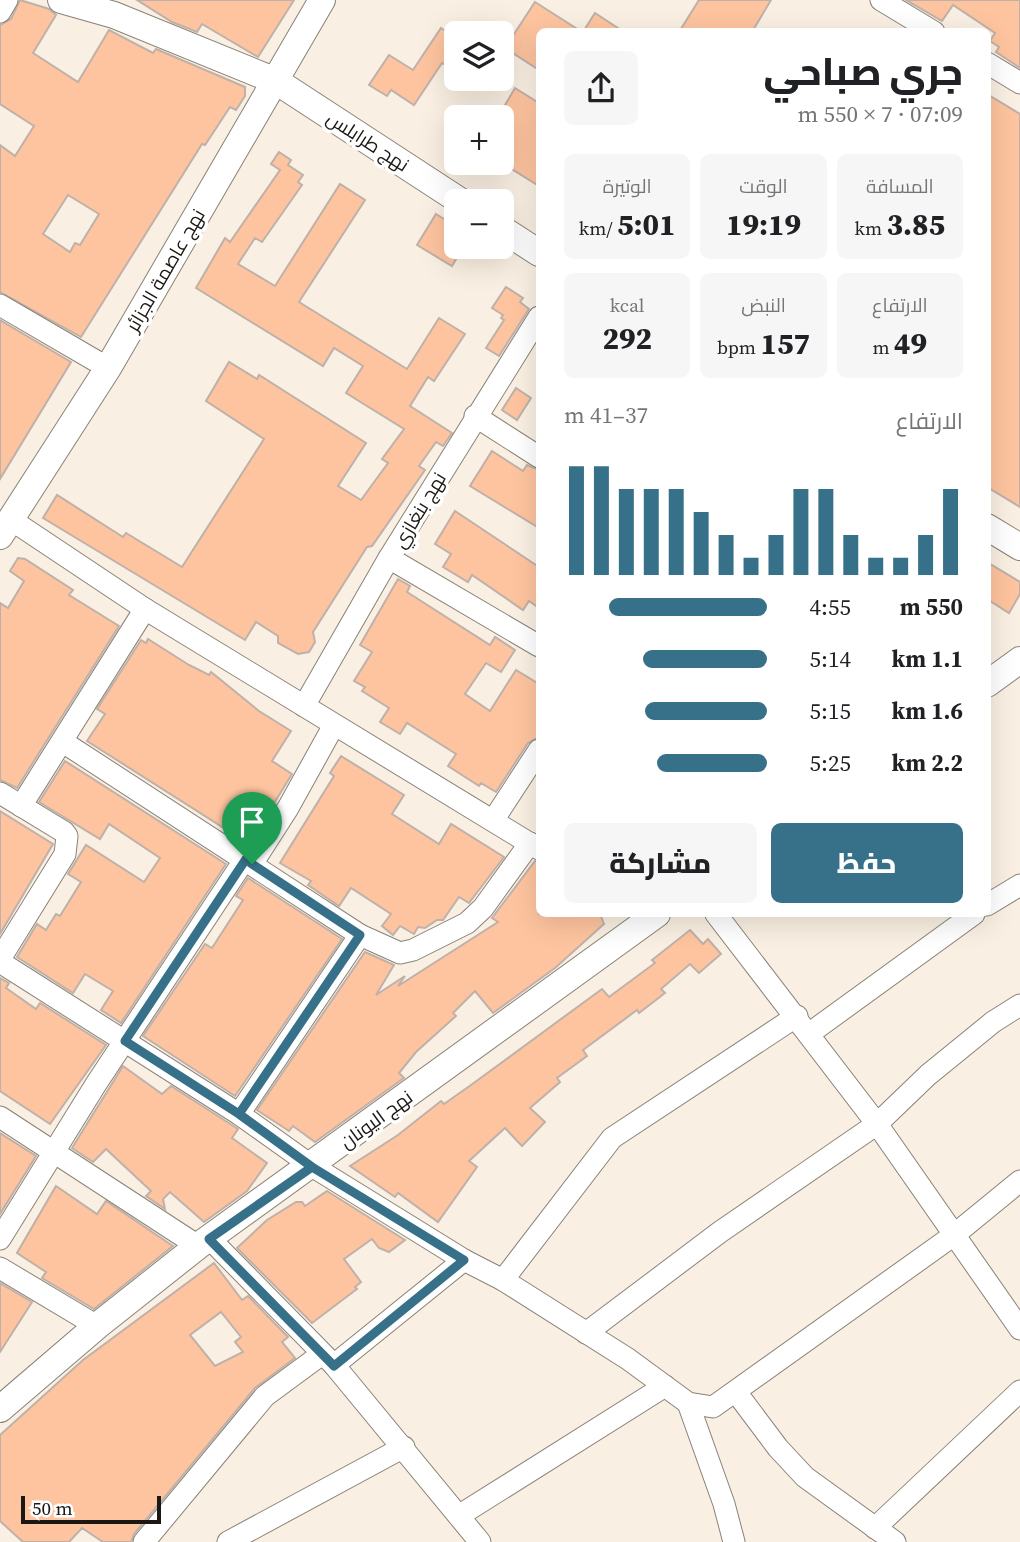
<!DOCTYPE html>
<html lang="ar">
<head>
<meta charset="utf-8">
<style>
  :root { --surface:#fff; --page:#f6f6f6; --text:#202124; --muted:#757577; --accent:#367189 }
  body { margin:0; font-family:"Source Serif 4",Cairo,serif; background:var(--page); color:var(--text); direction:rtl; height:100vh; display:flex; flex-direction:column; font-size:26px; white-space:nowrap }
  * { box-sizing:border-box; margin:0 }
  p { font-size:23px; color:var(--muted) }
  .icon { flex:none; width:38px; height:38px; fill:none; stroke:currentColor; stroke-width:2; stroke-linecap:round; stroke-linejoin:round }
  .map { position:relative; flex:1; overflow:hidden; direction:ltr }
  .side { position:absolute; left:536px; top:28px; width:455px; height:889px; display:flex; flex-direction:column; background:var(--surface); border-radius:10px; box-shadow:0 7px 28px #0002; direction:rtl }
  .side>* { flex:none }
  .fabs { position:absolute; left:444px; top:21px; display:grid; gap:14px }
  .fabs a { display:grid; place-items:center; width:70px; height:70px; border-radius:10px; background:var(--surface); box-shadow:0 7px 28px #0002; font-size:35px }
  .scale { position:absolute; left:21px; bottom:18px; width:140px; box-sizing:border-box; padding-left:7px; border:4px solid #1b1814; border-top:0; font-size:19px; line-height:24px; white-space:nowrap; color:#1b1814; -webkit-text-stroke:5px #fff; paint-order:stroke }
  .pin { position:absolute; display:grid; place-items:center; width:60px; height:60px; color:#fff; margin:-72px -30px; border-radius:50% 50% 50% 0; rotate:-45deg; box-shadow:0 0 7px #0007 }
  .pin .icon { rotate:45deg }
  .round { display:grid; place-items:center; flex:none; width:74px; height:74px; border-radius:10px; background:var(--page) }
  .headline { display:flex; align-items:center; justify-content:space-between; height:119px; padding:0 28px }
  h1 { font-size:38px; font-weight:800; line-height:52px }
  .figures { display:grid; grid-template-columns:repeat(3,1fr); gap:10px; height:119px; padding:7px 28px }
  .figures div { display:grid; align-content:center; border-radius:10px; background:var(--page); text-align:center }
  .figures b { font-size:30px; font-weight:800 }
  .figures small { font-size:19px; font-weight:400 }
  .figures p { font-size:19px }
  .chart { height:196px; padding:14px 28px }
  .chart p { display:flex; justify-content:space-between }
  .chart svg { width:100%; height:126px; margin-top:7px; stroke:var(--accent); stroke-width:6 }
  .button { display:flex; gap:14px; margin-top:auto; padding:14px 28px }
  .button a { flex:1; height:80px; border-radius:10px; background:var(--accent); color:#fff; font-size:28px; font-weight:800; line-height:80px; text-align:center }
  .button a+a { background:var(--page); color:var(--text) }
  ul { padding:0 28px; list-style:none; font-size:23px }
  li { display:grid; grid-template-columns:112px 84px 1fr; align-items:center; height:52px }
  li i { height:18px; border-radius:9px; background:var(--accent) }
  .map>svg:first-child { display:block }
  .building { fill:#fec49f; stroke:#bfb1a9; stroke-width:2; fill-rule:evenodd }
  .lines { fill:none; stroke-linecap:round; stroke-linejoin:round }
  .minor-casing { stroke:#8a8276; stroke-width:23 }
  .tertiary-casing { stroke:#8a8276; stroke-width:28 }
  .minor { stroke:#fff; stroke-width:21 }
  .tertiary { stroke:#fff; stroke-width:26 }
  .route-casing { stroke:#fff; stroke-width:14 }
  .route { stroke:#367189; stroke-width:9 }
  .labels { text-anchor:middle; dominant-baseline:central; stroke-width:7; stroke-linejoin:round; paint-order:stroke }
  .street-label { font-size:19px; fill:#1b1814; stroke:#fff }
</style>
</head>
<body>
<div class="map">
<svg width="1020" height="1542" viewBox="0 0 1020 1542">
  <rect width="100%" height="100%" fill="#f9efe2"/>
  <!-- building -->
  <g class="building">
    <path d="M20 0 49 9 56 15 33 53 78 82 109 30 153 53 156 49 245 87V96L236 110 230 107 205 145 202 144 81 337 0 292V145L15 156 34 126 0 104V25L11 19ZM68 195 99 214 80 245 75 243 70 252 43 234Z"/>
    <path d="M137 0H294L258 57 202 24 197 32 172 22Z"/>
    <path d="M699 0H771L752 32H679Z"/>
    <path d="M906 0H1020V68L996 52 999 47 990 41 995 33 953 5 942 21Z"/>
    <path d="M535 2 582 32H539V70L505 48Z"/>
    <path d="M595 13 624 32H583Z"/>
    <path d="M441 28 457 39V72L442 63 414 105 391 90 387 96 369 85 389 55 413 70Z"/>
    <path d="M515 88 539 103V186L502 163V110Z"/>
    <path d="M987 94 1020 114V507L987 487Z"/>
    <path d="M279 152 291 160 288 165 303 175 298 182 302 185 262 242 255 238 238 264 275 286 340 184 365 200 299 302 407 369 439 318 465 334 434 381 428 377 410 406 452 433 443 446 436 442 419 466 425 470 372 546 367 547 313 632 315 642 309 652 298 654 278 643V636L256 622 245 640 43 518 57 495 123 537 126 533 182 567 264 439 206 401 229 362 257 379 259 375 366 443 338 486 361 500 388 463 382 459 404 429 346 393 363 366 334 348 323 366 196 288 225 238 230 242 280 170 271 164Z"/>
    <path d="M436 214 457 227V247H463L452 266 417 245Z"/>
    <path d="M506 287 523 298 520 302 529 309 499 356 486 348 504 320 501 318 503 315 492 308Z"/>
    <path d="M0 320 71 362 0 479Z"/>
    <path d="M516 388 531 398 517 420 502 410Z"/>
    <path d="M492 451 523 471 527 465 539 470V528L470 486Z"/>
    <path d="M455 511 539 567V608L529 601 523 610 472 575 468 582 443 567 451 554 435 544Z"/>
    <path d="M18 558 25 559 73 590 69 595 119 626 17 788 0 780V603L8 608 24 581 10 571Z"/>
    <path d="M987 562 1020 582V594L1009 613 987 599Z"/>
    <path d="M398 579 410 586 407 592 490 645 495 637 515 650 501 672 486 663 465 694 490 711 516 670 539 684V737L528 743 496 792 481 783 479 786 448 766 456 754 407 723 400 734 380 722 389 708 362 691 365 687 354 681 372 652 360 645Z"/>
    <path d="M148 639 189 665 209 675 211 672 259 711 291 731 272 761 292 774 249 844 87 741 105 714 97 709 141 640 146 643Z"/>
    <path d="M341 756 404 795 392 814 439 844 451 824 504 857 469 903 459 897 443 920H437L425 928 418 927 414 934 400 926 393 935 382 926 391 914 351 888 339 906 308 885 311 881 280 863 334 776 330 773Z"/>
    <path d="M65 761 226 864 121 1023 101 1010 113 991 85 974 73 993 17 957 37 924 46 930 56 914 60 916 81 882 68 874 86 845 144 882 160 858 109 824 100 839 39 802Z"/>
    <path d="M0 811 53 844 0 934Z"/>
    <path d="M535 861 539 862V914H600L604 924 555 968 493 1013 475 991 453 1013 456 1016 416 1052 399 1073 404 1078 315 1142 293 1126 289 1131 257 1110 365 952 394 965 376 995 405 976 398 986 498 922 492 918Z"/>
    <path d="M248 878 342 939 235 1096 143 1036 205 944 212 948 243 900 236 896Z"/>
    <path d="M690 930 703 944 708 939 721 954 699 973 690 964 661 989 665 993 639 1013 637 1010 583 1050 587 1056 557 1078 560 1082 530 1108 545 1122 522 1146 505 1128 469 1161 477 1167 438 1222 398 1193 395 1197 350 1166 398 1135 441 1101 444 1104 471 1085 602 989 609 997 655 963 652 960Z"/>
    <path d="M0 978 9 983 6 988 36 1009 40 1003 106 1045 50 1124 0 1091Z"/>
    <path d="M123 1066 162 1094 171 1086 238 1129 232 1138 267 1163 247 1191 204 1222 170 1192 163 1199 165 1209 146 1196 151 1191 106 1149 93 1162 72 1148Z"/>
    <path d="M0 1133 36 1156 0 1214Z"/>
    <path d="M56 1186 97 1214 106 1201 173 1246 94 1309 42 1278 46 1272 17 1253Z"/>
    <path d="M327 1191 405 1240 389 1252 379 1248 372 1239 344 1259 361 1282 355 1287 357 1289 312 1323 237 1248 267 1220 296 1202H302L305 1206Z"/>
    <path d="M214 1263 242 1300 248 1296 288 1337 282 1342 295 1358 255 1388 134 1534 131 1542H103L82 1528 69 1542H23L0 1521V1435L83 1360ZM221 1312 241 1337 235 1342 243 1352 215 1366 190 1335Z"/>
    <path d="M0 1283 32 1302 0 1352Z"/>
  </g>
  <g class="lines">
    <defs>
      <g id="minor">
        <path d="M881 0 934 32"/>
        <path d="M0 12 7 0"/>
        <path d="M987 63 1020 83"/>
        <path d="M0 305 108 368"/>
        <path d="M475 416 539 457"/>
        <path d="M10 519 145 609 539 849"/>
        <path d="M389 558 539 646"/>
        <path d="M304 706 389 558 539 317"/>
        <path d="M63 742 360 935 400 953 413 950 467 923 483 908 530 843"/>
        <path d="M0 793 64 832 67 836 65 854 0 959"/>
        <path d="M21 806 145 609"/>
        <path d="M494 819 539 750"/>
        <path d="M252 864 288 808 334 725"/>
        <path d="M987 905 1020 885"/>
        <path d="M716 914 877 1124 1020 1329"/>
        <path d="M0 962 239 1114 312 1166 464 1260 503 1280 612 1138 797 1016"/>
        <path d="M810 1033 974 914"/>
        <path d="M239 1114 360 935"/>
        <path d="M0 1117 198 1246"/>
        <path d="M0 1239 96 1084 245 859"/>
        <path d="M210 1239 334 1365 480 1542"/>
        <path d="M0 1268 97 1326"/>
        <path d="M503 1280 628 1359 688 1403 713 1407 954 1235 1020 1181"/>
        <path d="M586 1333 720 1232 877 1124 928 1075 993 1022 1020 1005"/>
        <path d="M334 1365 464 1260"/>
        <path d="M736 1392 778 1448 805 1477 895 1542"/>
        <path d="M688 1403 724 1504 734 1542"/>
        <path d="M460 1515 665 1386"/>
        <path d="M875 1528 1020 1391"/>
        <path d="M144 1542 265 1396 322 1354"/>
        <path d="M228 1542 404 1447"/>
      </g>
      <g id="tertiary">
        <path d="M61 0 114 15 276 81 460 201"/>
        <path d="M502 229 539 253"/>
        <path d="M987 527 1020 547"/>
        <path d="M0 536 108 368 322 0"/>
        <path d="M987 684 1020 660"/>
        <path d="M0 1409 97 1326 198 1246 657 914"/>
      </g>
    </defs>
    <!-- minor casing -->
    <use href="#minor" class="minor-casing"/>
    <!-- tertiary casing -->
    <use href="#tertiary" class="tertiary-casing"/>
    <!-- minor -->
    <use href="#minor" class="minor"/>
    <!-- tertiary -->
    <use href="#tertiary" class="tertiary"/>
  </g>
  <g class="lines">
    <defs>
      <path id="route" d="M252 864 246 859 125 1041 239 1114 312 1167 209 1239 334 1366 464 1260 312 1167 239 1114 360 935 252 864"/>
    </defs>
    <!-- route casing -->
    <use href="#route" class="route-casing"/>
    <!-- route -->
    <use href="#route" class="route"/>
  </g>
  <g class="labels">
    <!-- street labels -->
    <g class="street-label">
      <text transform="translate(368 141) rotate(33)">نهج طرابلس</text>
      <text transform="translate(165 270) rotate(-60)">نهج عاصمة الجزائر</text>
      <text transform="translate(419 510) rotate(-59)">نهج بنغازي</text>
      <text transform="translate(376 1119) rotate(-36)">نهج اليونان</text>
    </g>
  </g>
</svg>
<div class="fabs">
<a><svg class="icon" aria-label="layers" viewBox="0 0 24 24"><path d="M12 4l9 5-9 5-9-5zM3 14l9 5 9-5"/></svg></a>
<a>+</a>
<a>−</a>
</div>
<div class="scale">50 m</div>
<div class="pin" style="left:252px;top:864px;background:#1e9e55"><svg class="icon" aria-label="arrive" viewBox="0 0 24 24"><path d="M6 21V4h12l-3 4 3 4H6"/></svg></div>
<section class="side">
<div class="headline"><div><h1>جري صباحي</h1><p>07:09 · 7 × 550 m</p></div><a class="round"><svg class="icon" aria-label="share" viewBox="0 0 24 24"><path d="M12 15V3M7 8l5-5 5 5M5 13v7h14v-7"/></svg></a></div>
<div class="figures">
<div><p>المسافة</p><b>3.85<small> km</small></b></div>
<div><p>الوقت</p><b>19:19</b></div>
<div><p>الوتيرة</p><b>5:01<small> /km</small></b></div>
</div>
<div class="figures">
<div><p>الارتفاع</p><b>49<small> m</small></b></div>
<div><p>النبض</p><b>157<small> bpm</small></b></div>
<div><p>kcal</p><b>292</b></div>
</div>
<div class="chart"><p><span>الارتفاع</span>37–41 m</p>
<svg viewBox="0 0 160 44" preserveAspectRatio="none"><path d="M5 44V6M15 44V6M25 44V14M35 44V14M45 44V14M55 44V22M65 44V30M75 44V38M85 44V30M95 44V14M105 44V14M115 44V30M125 44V38M135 44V38M145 44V30M155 44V14"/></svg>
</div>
<ul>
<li><b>550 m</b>4:55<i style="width:78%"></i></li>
<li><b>1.1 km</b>5:14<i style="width:61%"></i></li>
<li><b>1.6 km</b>5:15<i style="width:60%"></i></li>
<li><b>2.2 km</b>5:25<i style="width:54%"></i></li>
</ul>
<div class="button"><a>حفظ</a><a>مشاركة</a></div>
</section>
</div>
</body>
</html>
